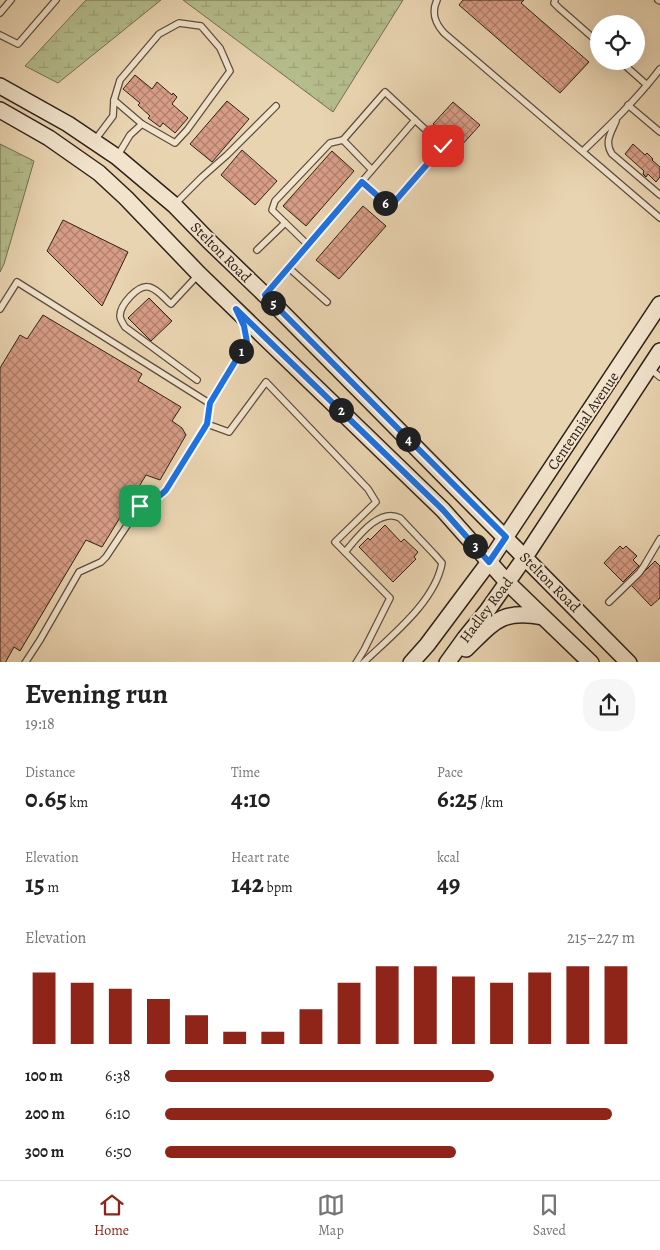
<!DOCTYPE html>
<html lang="en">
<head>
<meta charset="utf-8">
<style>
  :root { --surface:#fff; --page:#f6f6f6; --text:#222; --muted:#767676; --line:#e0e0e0; --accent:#8f2418 }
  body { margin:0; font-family:Alegreya,serif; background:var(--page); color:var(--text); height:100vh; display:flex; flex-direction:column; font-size:19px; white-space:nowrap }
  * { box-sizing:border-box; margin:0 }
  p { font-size:16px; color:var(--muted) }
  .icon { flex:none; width:28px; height:28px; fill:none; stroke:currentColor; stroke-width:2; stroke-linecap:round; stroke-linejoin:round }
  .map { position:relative; height:662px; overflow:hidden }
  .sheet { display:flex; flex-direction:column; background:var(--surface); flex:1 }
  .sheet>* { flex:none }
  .tools { position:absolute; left:590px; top:15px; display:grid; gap:10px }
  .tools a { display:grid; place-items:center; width:55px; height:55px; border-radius:50%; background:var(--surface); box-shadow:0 5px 20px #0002; font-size:25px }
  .pin { position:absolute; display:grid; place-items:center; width:42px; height:42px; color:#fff; margin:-21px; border-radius:10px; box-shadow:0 2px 8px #0006 }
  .km { position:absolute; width:25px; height:25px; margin:-12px; border-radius:50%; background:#222; color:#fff; font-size:14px; line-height:25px; text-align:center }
  .round { display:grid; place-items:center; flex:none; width:52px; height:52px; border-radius:20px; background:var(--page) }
  .summary { display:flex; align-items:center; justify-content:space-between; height:85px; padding:0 25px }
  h1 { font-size:28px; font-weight:700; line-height:38px }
  .stats { display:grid; grid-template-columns:repeat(3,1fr); gap:8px; height:85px; padding:5px 25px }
  .stats div { display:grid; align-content:center }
  .stats b { font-size:25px; font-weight:700 }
  .stats small { font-size:14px; font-weight:400 }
  .stats p { font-size:14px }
  .chart { height:140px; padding:10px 25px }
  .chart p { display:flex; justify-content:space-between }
  .chart svg { width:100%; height:90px; margin-top:5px; stroke:var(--accent); stroke-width:6 }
  ul { padding:0 25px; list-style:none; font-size:16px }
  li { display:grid; grid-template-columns:80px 60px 1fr; align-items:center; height:38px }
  li i { height:12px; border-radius:6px; background:var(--accent) }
  .menu { display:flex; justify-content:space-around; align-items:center; height:70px; border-top:1px solid var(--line); background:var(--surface); font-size:14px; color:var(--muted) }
  .menu a { display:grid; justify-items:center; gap:2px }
  .menu .current { color:var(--accent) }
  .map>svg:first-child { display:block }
  .wetland { fill:url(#wetland-marsh); stroke:#727052 }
  .building { fill:url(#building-cross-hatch); stroke:#2f2218 }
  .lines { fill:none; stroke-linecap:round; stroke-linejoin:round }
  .service-casing { stroke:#5e4e3e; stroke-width:8 }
  .secondary-casing { stroke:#2f2218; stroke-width:18 }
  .service { stroke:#f1e3cc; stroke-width:5.5 }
  .secondary { stroke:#f1e3cc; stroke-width:15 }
  .route-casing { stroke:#fff; stroke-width:10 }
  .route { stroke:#1a73e8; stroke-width:6 }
  .labels { text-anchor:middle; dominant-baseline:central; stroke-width:4; stroke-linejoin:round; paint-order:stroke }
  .street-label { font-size:15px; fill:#2f2218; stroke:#f1e3cc }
</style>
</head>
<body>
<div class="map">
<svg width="660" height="663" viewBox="0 0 660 663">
  <defs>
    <pattern id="wetland-marsh" width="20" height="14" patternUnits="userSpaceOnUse" patternTransform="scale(1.25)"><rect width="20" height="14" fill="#b5bd8c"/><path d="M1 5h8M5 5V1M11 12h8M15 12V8" fill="none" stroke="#9ca278"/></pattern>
    <pattern id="building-cross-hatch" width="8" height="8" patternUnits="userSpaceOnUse" patternTransform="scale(1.25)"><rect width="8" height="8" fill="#d89d86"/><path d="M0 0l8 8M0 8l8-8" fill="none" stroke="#b0806d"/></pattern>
  </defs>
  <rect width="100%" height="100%" fill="#e9d4b1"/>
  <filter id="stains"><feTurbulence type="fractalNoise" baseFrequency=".004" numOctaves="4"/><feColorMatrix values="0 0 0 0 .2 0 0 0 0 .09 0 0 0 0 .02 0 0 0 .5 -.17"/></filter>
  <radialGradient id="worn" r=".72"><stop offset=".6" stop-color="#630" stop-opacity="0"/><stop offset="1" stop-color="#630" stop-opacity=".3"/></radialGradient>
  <!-- wetland -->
  <g class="wetland">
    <path d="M86 0H161L58 83 25 66Z"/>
    <path d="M183 0H403L333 112Z"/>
    <path d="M0 144 34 161 4 264 0 272Z"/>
  </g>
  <!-- building -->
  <g class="building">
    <path d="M463 0H524L521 3 589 62 560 93 459 5Z"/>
    <path d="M135 75 152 89 157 82 172 95 173 93 177 97 172 104 188 118 175 133 163 123 160 127 148 118 150 116 138 105 140 103 123 89Z"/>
    <path d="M227 101 249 119 212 162 190 144Z"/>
    <path d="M453 102 480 125 460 147 433 124Z"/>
    <path d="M633 144 645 155 647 153 653 159 652 160 660 167V177L656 182 648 174 646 177 643 174 644 171 625 154Z"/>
    <path d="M242 150 277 181 255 205 221 175Z"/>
    <path d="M332 151 354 171 306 226 283 206Z"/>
    <path d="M363 206 386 226 339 279 316 260Z"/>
    <path d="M63 220 128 252 102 306 47 251Z"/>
    <path d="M149 298 172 321 151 341 128 318Z"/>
    <path d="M43 315 142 374 138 381 181 407 172 421 182 428 186 435 160 480 146 475 102 547 86 540 20 651 14 647 5 663H0V368L20 335 27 339Z"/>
    <path d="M385 525 401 542 404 539 418 552 414 557 416 559 393 582 359 547 368 538 370 540Z"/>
    <path d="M620 546 623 549 626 546 637 556 633 560 639 566 623 582 604 563Z"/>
    <path d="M655 561 660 566V598L651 606 631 585Z"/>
  </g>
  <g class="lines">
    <defs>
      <g id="service">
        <path d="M437 0C431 13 435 23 444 33L660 218"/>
        <path d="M555 0 554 3 559 8 599 43"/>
        <path d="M658 0 660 1"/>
        <path d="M0 13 11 0"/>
        <path d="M0 35 18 44 56 0"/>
        <path d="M620 61 647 85"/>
        <path d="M114 100 142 124"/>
        <path d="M628 105 660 132"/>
        <path d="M616 121C611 133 604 142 612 154L660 195"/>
        <path d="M95 140 113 116 114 100 120 80 159 34 179 23 201 26 220 48 230 71 187 130 175 143 142 124 130 135 118 155"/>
        <path d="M583 151C610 125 637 99 660 69"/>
        <path d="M362 183 390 207 443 146 415 120"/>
        <path d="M174 205 202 177 227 155 276 106"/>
        <path d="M308 245 272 210 275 201 330 143 343 140"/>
        <path d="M257 250 285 223"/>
        <path d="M289 268 327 302"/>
        <path d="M266 293 415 120 385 92 343 140 372 170"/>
        <path d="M0 309 17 282 209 403 207 424 166 490C157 500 151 499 140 506L106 557 101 562 79 572 40 640 25 663"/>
        <path d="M649 368 660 377"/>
        <path d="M197 380 125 327C123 323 120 320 120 316 120 305 138 284 149 287 158 289 165 299 171 304L198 275"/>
        <path d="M209 403 247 342 243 323"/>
        <path d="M207 424 229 432 266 382 368 489 376 502 335 542 390 598 364 650 356 663"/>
        <path d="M345 552C357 538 379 507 400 518L435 555 442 563C435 602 391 636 363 663"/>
        <path d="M609 602 639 573 644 566 660 539"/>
      </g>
      <g id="secondary">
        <path d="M0 86 68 124 117 157 174 205 209 241 265 295 629 663"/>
        <path d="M0 110 49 138 99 173 126 198 199 274 443 510 507 582 591 663"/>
        <path d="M466 649C494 622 501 609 543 617"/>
        <path d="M411 663 427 645 489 562 660 304"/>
        <path d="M447 663 465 638 487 611 525 557 660 351"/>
      </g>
    </defs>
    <!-- service casing -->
    <use href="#service" class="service-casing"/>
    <!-- secondary casing -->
    <use href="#secondary" class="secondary-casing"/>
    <!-- service -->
    <use href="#service" class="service"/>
    <!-- secondary -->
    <use href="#secondary" class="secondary"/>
  </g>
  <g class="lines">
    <defs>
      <path id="route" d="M140 506C151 499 157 500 166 490L207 424 210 403 247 342 244 326 236 309 443 510 489 562 506 537 265 295 362 182 390 207 443 146"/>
    </defs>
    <!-- route casing -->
    <use href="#route" class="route-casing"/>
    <!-- route -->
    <use href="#route" class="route"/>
  </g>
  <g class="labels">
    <!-- street labels -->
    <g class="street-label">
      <text transform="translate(221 252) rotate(45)">Stelton Road</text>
      <text transform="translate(583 421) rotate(-56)">Centennial Avenue</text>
      <text transform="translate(550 582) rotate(45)">Stelton Road</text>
      <text transform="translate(486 610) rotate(-53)">Hadley Road</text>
    </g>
  </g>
  <rect width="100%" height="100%" filter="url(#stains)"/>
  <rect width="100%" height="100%" fill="url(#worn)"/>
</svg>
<div class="tools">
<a><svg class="icon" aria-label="locate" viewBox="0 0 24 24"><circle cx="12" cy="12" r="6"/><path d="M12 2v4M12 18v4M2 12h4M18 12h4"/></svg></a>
</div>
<div class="pin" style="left:140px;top:506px;background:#1e9e55"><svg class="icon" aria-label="arrive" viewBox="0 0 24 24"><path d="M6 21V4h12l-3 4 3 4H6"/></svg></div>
<div class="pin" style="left:443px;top:146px;background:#d93025"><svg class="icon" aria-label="check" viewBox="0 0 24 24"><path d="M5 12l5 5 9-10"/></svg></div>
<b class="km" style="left:241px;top:351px">1</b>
<b class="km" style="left:341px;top:410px">2</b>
<b class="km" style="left:475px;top:546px">3</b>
<b class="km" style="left:408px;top:439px">4</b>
<b class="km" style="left:273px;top:303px">5</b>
<b class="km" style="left:385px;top:203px">6</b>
</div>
<section class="sheet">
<div class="summary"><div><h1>Evening run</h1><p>19:18</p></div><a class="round"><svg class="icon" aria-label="share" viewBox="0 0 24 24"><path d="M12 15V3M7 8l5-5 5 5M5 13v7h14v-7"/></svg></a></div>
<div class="stats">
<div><p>Distance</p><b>0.65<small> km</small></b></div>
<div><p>Time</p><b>4:10</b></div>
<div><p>Pace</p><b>6:25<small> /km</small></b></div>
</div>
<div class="stats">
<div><p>Elevation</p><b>15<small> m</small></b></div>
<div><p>Heart rate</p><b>142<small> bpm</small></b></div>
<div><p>kcal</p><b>49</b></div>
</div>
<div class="chart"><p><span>Elevation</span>215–227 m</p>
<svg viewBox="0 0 160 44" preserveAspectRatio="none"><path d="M5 44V9M15 44V14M25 44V17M35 44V22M45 44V30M55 44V38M65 44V38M75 44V27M85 44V14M95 44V6M105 44V6M115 44V11M125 44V14M135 44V9M145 44V6M155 44V6"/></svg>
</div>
<ul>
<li><b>100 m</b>6:38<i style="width:70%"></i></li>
<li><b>200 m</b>6:10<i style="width:95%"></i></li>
<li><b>300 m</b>6:50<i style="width:62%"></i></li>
</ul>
</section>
<nav class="menu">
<a class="current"><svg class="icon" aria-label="home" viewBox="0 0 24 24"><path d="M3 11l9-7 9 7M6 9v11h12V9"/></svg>Home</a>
<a><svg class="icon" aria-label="map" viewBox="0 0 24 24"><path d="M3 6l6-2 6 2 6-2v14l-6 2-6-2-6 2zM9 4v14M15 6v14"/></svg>Map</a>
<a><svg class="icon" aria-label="saved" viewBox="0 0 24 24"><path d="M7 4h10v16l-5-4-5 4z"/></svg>Saved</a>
</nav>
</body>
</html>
